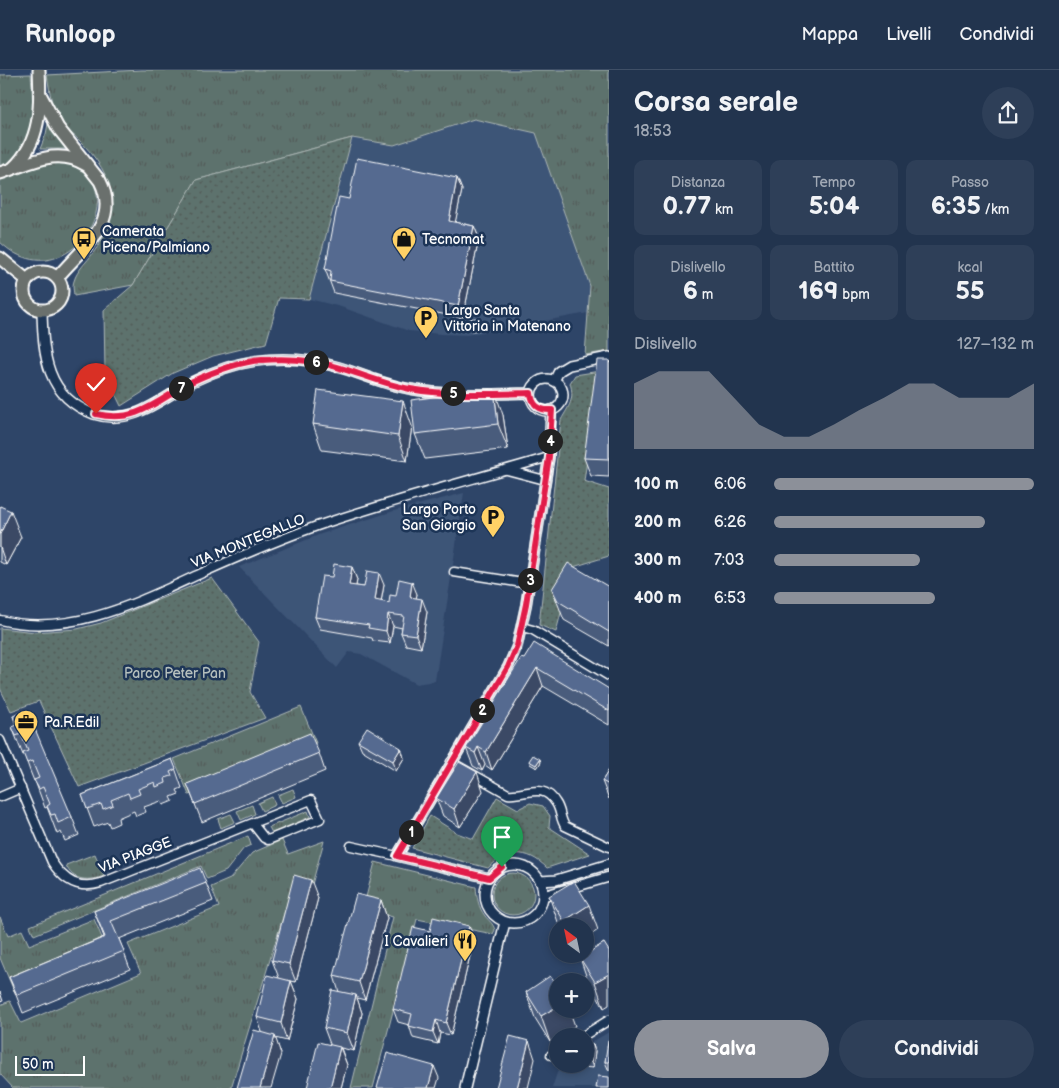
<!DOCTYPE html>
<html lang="it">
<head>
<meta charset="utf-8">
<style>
  :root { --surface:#22344e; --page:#2e3f58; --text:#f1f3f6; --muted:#a2aab6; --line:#3f4f66; --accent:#8c9099 }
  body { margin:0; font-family:"Balsamiq Sans",sans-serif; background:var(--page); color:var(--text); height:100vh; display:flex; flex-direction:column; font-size:19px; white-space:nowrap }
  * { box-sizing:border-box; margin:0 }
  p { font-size:16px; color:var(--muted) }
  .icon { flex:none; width:28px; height:28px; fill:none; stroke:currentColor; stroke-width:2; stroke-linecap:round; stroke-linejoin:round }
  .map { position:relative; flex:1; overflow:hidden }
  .drawer { display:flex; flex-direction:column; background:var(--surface); width:450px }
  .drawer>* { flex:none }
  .needle { width:32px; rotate:327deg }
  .tools { position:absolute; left:549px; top:848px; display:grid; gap:10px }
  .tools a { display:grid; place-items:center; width:45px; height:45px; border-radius:50%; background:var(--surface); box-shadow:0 2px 8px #0003,0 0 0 1px var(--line); font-size:25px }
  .scale { position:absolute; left:15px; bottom:12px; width:70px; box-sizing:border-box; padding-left:5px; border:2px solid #fff; border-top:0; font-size:14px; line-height:18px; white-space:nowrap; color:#fff; -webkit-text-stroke:4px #1d3557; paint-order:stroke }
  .pin { position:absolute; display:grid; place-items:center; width:42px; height:42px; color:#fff; margin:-51px -21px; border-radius:50% 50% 50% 0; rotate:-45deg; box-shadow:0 0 5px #0007 }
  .pin .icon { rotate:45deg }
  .km { position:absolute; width:25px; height:25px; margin:-12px; border-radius:50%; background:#222; color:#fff; font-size:14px; line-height:25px; text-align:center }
  .round { display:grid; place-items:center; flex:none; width:52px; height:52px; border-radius:26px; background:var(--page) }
  .summary { display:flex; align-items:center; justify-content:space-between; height:85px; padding:0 25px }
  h1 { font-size:28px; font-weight:600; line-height:38px }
  .metrics { display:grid; grid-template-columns:repeat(3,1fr); gap:8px; height:85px; padding:5px 25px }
  .metrics div { display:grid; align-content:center; border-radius:10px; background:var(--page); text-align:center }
  .metrics b { font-size:25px; font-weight:600 }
  .metrics small { font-size:14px; font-weight:400 }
  .metrics p { font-size:14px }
  .chart { height:140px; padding:10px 25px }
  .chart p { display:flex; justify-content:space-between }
  .chart svg { width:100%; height:90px; margin-top:5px; fill:var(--accent); opacity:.7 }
  .button { display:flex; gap:10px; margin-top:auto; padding:10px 25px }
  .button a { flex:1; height:58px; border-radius:30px; background:var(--accent); color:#fff; font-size:20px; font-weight:600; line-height:58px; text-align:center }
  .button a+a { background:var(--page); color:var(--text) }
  ul { padding:0 25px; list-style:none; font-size:16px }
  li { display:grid; grid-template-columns:80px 60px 1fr; align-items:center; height:38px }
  li i { height:12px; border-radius:6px; background:var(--accent) }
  header { display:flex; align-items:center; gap:30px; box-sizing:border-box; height:70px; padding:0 25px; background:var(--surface); border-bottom:1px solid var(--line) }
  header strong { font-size:24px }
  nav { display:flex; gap:28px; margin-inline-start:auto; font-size:18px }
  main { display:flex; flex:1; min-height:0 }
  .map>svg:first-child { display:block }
  .built { fill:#3d5477 }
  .grass { fill:url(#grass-tufts); stroke:#aeb8b6 }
  .park { fill:url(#park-dots); stroke:#aeb8b6 }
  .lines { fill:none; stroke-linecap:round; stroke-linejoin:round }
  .minor-casing { stroke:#fff; stroke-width:11 }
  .tertiary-casing { stroke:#fff; stroke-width:12 }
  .primary-casing { stroke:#fff; stroke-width:15 }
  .minor { stroke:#1d3557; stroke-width:8 }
  .tertiary { stroke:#1d3557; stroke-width:9 }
  .primary { stroke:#6a706d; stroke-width:11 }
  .wall { fill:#485b7c; stroke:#fff }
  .shaded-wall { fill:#3b4a65; stroke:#fff }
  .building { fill:#546a90; stroke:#fff }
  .route-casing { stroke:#fff; stroke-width:10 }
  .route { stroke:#e11d48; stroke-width:6 }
  .labels { text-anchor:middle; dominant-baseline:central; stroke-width:5; stroke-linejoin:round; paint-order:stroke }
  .poi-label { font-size:14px; fill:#fff; stroke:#1d3557; text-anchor:start }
  .street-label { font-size:14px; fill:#fff; stroke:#1d3557 }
  .park-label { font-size:14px; fill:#b6c0bd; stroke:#1d3557 }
</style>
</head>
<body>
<header>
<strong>Runloop</strong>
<nav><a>Mappa</a><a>Livelli</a><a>Condividi</a></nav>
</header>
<main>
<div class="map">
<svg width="609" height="1018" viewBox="0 0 609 1018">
  <defs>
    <pattern id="grass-tufts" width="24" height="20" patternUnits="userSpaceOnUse" patternTransform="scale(1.25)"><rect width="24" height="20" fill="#5d726d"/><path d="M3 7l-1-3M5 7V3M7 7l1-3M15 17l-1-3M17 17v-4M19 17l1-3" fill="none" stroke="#535b59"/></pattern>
    <pattern id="park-dots" width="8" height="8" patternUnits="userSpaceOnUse" patternTransform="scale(1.25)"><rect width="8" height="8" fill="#5d726d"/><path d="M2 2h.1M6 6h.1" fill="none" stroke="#535b59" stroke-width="1.8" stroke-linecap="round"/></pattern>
  </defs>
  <rect width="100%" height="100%" fill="#2e4568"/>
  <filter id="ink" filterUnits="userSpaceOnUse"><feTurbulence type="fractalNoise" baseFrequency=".02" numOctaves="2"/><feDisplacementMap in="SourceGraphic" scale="10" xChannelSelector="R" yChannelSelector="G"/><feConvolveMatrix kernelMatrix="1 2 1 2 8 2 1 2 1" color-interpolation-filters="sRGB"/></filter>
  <g filter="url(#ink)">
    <!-- built -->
    <g class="built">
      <path d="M474 49 536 63 590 216 588 243 467 265 441 264 409 261 341 237 309 229 352 68 394 75Z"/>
      <path d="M464 423 435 611 416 614 361 584 349 582 337 598 239 497 321 464 394 441Z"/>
      <path d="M609 962V1018H552L560 994H585V976Z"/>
    </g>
    <!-- grass -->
    <g class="grass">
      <path d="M141 0H609V281L585 285 590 216 536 63 474 49 394 75 352 68 196 110 133 215 74 226C74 222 72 216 74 211 77 200 87 192 93 183 104 169 114 148 112 130 110 106 96 87 80 71 74 65 65 59 60 52 51 38 50 21 47 5Z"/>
      <path d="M31 4C33 33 39 87 0 96V5Z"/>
      <path d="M48 54 54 63 70 79H40L46 64Z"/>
      <path d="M63 91C143 113 67 236 0 172V110C21 103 40 92 63 91Z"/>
      <path d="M301 637 316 673 189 725 174 689Z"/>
      <path d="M293 719 296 727 282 733 278 725Z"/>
      <path d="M272 727 275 735 262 741 258 733Z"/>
      <path d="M252 735 255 744 241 750 237 741Z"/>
      <path d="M308 741 310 747 272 763 269 757Z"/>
      <path d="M231 744 235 752 221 758 218 749Z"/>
      <path d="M248 766 251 775 244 778 226 801 207 809 201 796 34 865 30 856Z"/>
      <path d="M282 770 288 784 324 771 311 818 293 814 231 1018H13L0 1004V935L10 931 21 953 141 903 128 874 219 837 211 817 230 809 252 783Z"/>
      <path d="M95 784 104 806C90 811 72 812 66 795Z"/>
      <path d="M375 792 476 817C477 827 478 837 485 846 489 851 493 853 495 860L493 864 417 849 373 1018H351L393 847 363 839Z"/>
      <circle cx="513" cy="824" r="21"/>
      <path d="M0 847 8 866 22 860 29 875 94 849 108 882 14 921 0 888Z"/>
    </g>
    <!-- park -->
    <g class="park">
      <path d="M352 68 309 229 279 228 266 273 213 286 173 303 121 336 105 303 104 240 133 215 196 110Z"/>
      <path d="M600 301 584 411 609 419V486L573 497 556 562 539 555 561 350C569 336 575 329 570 313L575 305Z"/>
      <path d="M212 508 259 572 250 622 265 648 79 717 39 631 11 641 0 618V558L35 562 77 559 101 553Z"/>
      <path d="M497 727 518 739 530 733 543 736 550 746 549 757 590 784 547 798C527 778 507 780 488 798L412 778 430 746 457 763 473 769Z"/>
    </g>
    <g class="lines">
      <defs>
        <g id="minor">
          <path d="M507 400 545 410"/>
          <path d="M454 502 529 514"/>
          <path d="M0 550C72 567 138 532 202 503 240 486 278 470 317 456 393 430 471 410 549 387"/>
          <path d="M522 557 533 560 609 606"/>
          <path d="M0 670 52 792C64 811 79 820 101 813L311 730 320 749 268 770 264 768 253 754"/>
          <path d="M451 692 508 724C526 726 543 711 556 733 561 740 560 749 565 756L609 777"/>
          <path d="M0 727 21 718"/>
          <path d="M351 776 397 786"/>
          <path d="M583 966 609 950"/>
          <path d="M551 985 558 982"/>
        </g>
        <g id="tertiary">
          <path d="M42 241C43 284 46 327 94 344 134 357 162 327 194 311 214 301 234 294 255 291 282 287 311 289 338 297 362 304 385 315 410 319 449 326 491 324 531 323"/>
          <circle cx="547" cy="325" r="16"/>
          <path d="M554 311 559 301 569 295 609 287"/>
          <circle cx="514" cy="824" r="29"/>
          <path d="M489 808 397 786 508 597 517 576 526 535 549 387 551 340"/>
          <path d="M540 811 556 810 609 794"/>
          <path d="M543 826 609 807"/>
          <path d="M465 1018 505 852"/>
        </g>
        <g id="primary">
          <path d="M40 24 58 58 100 111C122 154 80 179 57 208"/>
          <path d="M13 98C41 72 41 36 39 0"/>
          <path d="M0 103C29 94 57 76 86 95"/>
          <path d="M0 188 27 210"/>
          <circle cx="43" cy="221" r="19"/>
        </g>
      </defs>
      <!-- minor casing -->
      <use href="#minor" class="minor-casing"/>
      <!-- tertiary casing -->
      <use href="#tertiary" class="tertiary-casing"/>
      <!-- primary casing -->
      <use href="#primary" class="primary-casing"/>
      <!-- minor -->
      <use href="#minor" class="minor"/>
      <!-- tertiary -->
      <use href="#tertiary" class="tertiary"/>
      <!-- primary -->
      <use href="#primary" class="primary"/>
    </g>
    <!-- wall -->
    <g class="wall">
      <path d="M457 108 462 120 455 152 474 156 479 168 463 248 334 223 325 199 349 129Z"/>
      <path d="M476 248 479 260 471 261 470 258Z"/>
      <path d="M609 290V407L591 406 584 388Z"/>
      <path d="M503 345 508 379 425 389 415 364Z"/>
      <path d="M313 354 412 356 407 391 322 380Z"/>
      <path d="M0 436 21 467 6 495 0 492Z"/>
      <path d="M352 497 357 510 356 516 364 517 384 515 381 532 389 533 396 526 417 524 416 528 427 542 421 578 406 575 401 563 402 558 393 556 390 573 373 571 372 568 320 559 315 547 332 507Z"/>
      <path d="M609 517V576L564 550 552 519Z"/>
      <path d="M524 589 609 619V655L543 616 492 700 485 695 482 701 473 696 466 678Z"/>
      <path d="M13 646 72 747 79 765 65 771 61 762 57 764 47 737 45 738 35 711H34L30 701 24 684 23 685 19 675 12 657 16 655Z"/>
      <path d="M358 671 401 678 404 688 396 701 362 680Z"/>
      <path d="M319 683 325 701 202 752 187 714Z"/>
      <path d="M172 689 182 718 177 720 179 724 171 727 173 731 163 735 161 731 144 737 146 742 136 746 134 741 118 748 119 753 110 757 108 752 94 757 82 725Z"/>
      <path d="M529 691 541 692 537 698 530 694Z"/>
      <path d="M609 700V729L602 711Z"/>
      <path d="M483 721 460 757 443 746 436 728Z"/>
      <path d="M206 813 213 831 119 869 130 899 23 943 9 907 104 867 94 841Z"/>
      <path d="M549 826 598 860 585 856H561L558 852Z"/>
      <path d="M318 828 296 912 291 911 298 929 287 971 275 968 281 984 262 962 257 947 279 908 272 890Z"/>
      <path d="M381 830 387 848 365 930 357 928 362 943 354 981 341 978 347 995 341 1018H307L330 974 324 958 339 922 334 906Z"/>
      <path d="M469 856 474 869 451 965 440 963 438 974 413 968 409 955 398 952 393 939 430 861Z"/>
      <path d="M604 873V938L589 914 580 888Z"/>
      <path d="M0 922 3 931 0 932Z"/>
      <path d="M526 922 575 956 550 972 535 948Z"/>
      <path d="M609 970V1001L605 992Z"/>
      <path d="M585 974 593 975 595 981 593 998 583 997 582 994H585Z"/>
    </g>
    <!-- shaded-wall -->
    <g class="shaded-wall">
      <path d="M457 108 462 120 453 163 449 151Z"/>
      <path d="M474 156 479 168 463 248 458 236Z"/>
      <path d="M494 319 503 345 508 379 498 354Z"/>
      <path d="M403 331 412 356 407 391 398 366Z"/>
      <path d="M11 441 21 467 6 495 0 477V464Z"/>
      <path d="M352 497 357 510 354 527 349 515Z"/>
      <path d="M379 503 384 515 379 543 375 530Z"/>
      <path d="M412 512 417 524 414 540 410 527Z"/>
      <path d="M422 529 427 542 421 578 416 565Z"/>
      <path d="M388 544 393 556 390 573 386 561Z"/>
      <path d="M537 598 543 616 492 700 486 682Z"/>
      <path d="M478 677 485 695 482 701 475 683Z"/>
      <path d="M401 678 404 688 396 701 393 691Z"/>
      <path d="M540 689 541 692 537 698 536 695Z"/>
      <path d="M477 702 483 721 460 757 454 739Z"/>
      <path d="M311 810 318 828 296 912 289 894Z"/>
      <path d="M381 830 387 848 365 930 359 912Z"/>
      <path d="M589 835 598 860 585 869V856H566L564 851Z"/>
      <path d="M469 856 474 869 451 965 446 953Z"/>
      <path d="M609 904V935L604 938 595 912Z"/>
      <path d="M291 911 298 929 287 971 281 953Z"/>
      <path d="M356 925 362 943 354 981 347 963Z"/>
      <path d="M558 936V939H569L575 956 558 966 550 972 541 946Z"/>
      <path d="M436 950 440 963 438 974 433 962Z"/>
      <path d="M275 966 281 984 271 1018H260Z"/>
      <path d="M529 971 535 989 528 1018H517Z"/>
      <path d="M593 975 595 981 593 998 591 992Z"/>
      <path d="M340 977 347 995 341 1018H330Z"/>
      <path d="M434 996 439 1008 436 1018H428Z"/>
    </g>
    <!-- building -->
    <g class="building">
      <path d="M357 88 457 108 449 151 474 156 458 236 330 211 331 201 325 199 339 127 349 129Z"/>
      <path d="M476 248 478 257 470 258 468 249Z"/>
      <path d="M597 290H609V389L584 388Z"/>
      <path d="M494 319 498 354 415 364 411 330Z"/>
      <path d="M318 320 403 331 398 366 313 354Z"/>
      <path d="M0 436 11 441 0 464Z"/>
      <path d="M568 493 609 517V562L558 531 552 519Z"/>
      <path d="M334 494 352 497 349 515 364 517 367 501 379 503 375 530 389 533 390 525 396 526 399 509 412 512 410 527 422 529 416 565 401 563 404 546 388 544 386 561 368 558 369 555 315 547 322 506 332 507Z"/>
      <path d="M534 573 609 619V641L537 598 486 682 478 677 475 683 466 678 521 588 524 589Z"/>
      <path d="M27 640 72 747 58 753 55 744 51 745 47 736 50 734 43 717 39 719 34 710 39 708 32 691 27 693 23 683 28 681 21 664 16 666 12 657 17 655 13 646Z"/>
      <path d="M367 657 401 678 393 691 358 671Z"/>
      <path d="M310 663 319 683 195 734 187 714Z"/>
      <path d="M533 685 540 689 536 695 529 691Z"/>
      <path d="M172 689 176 699 170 702 172 706 165 708 166 713 156 717 155 712 138 719 140 724 130 728 128 723 111 730 113 735 103 739 101 734 87 739 82 725Z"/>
      <path d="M459 692 477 702 454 739 436 728Z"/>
      <path d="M609 700V715L602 711Z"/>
      <path d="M200 798 206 813 111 851 124 881 17 925 9 907 105 867 94 841Z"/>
      <path d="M294 805 311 810 289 894 272 890Z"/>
      <path d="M574 811 589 835 564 851 549 826Z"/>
      <path d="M356 824 381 830 359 912 334 906Z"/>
      <path d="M433 847 469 856 446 953 436 950 433 962 409 956 412 944 393 939 413 857 430 861Z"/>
      <path d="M604 873 609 881V904L595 912 580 888Z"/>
      <path d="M267 905 291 911 281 953 257 947Z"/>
      <path d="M550 906 558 917V936L541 946 526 922Z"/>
      <path d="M332 920 356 925 347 963 324 958Z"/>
      <path d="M254 960 275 966 260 1018H237Z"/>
      <path d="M510 966 529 971 517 1018H496Z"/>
      <path d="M608 970H609V992H605Z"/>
      <path d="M318 972 340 977 330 1018H307Z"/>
      <path d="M585 974 593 975 591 992 585 991Z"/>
      <path d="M387 983 434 996 428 1018H377Z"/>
      <path d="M598 1006 609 1007V1018H596Z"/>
    </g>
  </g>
  <g class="lines" filter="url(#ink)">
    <defs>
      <path id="route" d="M96 344C138 354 159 329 193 311 215 301 238 292 262 290 287 288 313 290 337 297 361 304 384 314 410 319 449 326 491 324 531 323 532 335 540 341 552 340L549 387 526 534 517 576 508 597 397 786 489 808 502 797"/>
    </defs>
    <!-- route casing -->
    <use href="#route" class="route-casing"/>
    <!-- route -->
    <use href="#route" class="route"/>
  </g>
  <!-- icons -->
  <defs>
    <symbol id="bus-pin" viewBox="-11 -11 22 30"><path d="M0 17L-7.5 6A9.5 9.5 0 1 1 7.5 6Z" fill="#ffd166" stroke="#1d3557"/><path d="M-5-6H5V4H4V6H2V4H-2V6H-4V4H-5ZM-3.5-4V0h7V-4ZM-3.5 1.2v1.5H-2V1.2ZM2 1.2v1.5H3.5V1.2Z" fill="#111"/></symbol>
    <symbol id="shop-pin" viewBox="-11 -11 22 30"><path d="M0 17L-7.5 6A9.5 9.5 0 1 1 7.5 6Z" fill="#ffd166" stroke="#1d3557"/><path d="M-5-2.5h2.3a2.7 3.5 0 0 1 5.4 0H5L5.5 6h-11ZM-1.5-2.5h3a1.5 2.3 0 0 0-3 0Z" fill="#111"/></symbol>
    <symbol id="parking-pin" viewBox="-11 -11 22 30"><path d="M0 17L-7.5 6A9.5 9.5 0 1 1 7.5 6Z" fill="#ffd166" stroke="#1d3557"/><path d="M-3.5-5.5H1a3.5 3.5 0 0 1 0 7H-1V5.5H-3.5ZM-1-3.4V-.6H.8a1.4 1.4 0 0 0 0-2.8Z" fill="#111"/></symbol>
    <symbol id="office-pin" viewBox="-11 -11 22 30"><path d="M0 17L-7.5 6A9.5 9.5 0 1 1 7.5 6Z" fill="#ffd166" stroke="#1d3557"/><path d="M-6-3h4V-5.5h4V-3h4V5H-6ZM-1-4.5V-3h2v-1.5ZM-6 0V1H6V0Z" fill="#111"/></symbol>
    <symbol id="restaurant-pin" viewBox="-11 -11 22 30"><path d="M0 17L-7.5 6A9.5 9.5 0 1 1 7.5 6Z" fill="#ffd166" stroke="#1d3557"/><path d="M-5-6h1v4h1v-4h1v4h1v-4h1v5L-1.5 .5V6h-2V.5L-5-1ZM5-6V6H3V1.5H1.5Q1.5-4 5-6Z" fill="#111"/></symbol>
  </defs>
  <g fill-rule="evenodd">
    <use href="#bus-pin" x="70" y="155" width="28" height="38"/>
    <use href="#shop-pin" x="390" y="155" width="28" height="38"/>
    <use href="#parking-pin" x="412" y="234" width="28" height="38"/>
    <use href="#parking-pin" x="479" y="433" width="28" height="38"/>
    <use href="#office-pin" x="12" y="638" width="28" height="38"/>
    <use href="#restaurant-pin" x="451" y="857" width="28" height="38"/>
  </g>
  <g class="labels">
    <!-- poi labels -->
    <g class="poi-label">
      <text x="102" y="161">Camerata<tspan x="102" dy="16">Picena/Palmiano</tspan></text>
      <text x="422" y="169">Tecnomat</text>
      <text x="444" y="240">Largo Santa<tspan x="444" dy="16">Vittoria in Matenano</tspan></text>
      <text x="476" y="439" text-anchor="end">Largo Porto<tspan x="476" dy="16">San Giorgio</tspan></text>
      <text x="44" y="652">Pa.R.Edil</text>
      <text x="448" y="871" text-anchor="end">I Cavalieri</text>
    </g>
    <!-- street labels -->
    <g class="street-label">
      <text transform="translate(248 471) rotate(-22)">VIA MONTEGALLO</text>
      <text transform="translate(135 785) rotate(-21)">VIA PIAGGE</text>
    </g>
    <!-- park labels -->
    <g class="park-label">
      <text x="175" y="603">Parco Peter Pan</text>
    </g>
  </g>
</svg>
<div class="tools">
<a><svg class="needle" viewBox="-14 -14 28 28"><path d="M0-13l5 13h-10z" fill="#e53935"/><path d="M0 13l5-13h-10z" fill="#a2aab6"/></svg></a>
<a>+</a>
<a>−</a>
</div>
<div class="scale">50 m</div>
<div class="pin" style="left:502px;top:797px;background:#1e9e55"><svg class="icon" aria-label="arrive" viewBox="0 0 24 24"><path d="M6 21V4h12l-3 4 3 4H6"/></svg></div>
<div class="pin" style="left:96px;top:344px;background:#d93025"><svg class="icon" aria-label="check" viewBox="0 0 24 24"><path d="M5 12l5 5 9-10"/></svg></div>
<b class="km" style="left:411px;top:762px">1</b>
<b class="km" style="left:482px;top:640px">2</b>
<b class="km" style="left:530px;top:510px">3</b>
<b class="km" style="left:550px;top:371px">4</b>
<b class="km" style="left:453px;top:323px">5</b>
<b class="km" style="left:316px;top:292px">6</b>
<b class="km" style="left:181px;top:318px">7</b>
</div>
<section class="drawer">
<div class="summary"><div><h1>Corsa serale</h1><p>18:53</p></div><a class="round"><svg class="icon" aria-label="share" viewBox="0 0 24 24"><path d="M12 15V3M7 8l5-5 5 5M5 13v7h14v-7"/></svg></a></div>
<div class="metrics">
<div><p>Distanza</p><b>0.77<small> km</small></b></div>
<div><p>Tempo</p><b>5:04</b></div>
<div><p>Passo</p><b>6:35<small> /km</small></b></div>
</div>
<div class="metrics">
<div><p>Dislivello</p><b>6<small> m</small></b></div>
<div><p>Battito</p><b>169<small> bpm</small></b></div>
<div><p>kcal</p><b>55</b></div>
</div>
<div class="chart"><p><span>Dislivello</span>127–132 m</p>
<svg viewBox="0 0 160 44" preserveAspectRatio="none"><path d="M0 44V12L10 6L20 6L30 6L40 19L50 32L60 38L70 38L80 32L90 25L100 19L110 12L120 12L130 19L140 19L150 19L160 12V44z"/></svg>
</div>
<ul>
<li><b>100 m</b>6:06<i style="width:100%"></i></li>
<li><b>200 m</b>6:26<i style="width:81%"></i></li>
<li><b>300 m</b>7:03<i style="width:56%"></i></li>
<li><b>400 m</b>6:53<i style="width:62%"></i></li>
</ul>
<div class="button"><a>Salva</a><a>Condividi</a></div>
</section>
</main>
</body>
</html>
